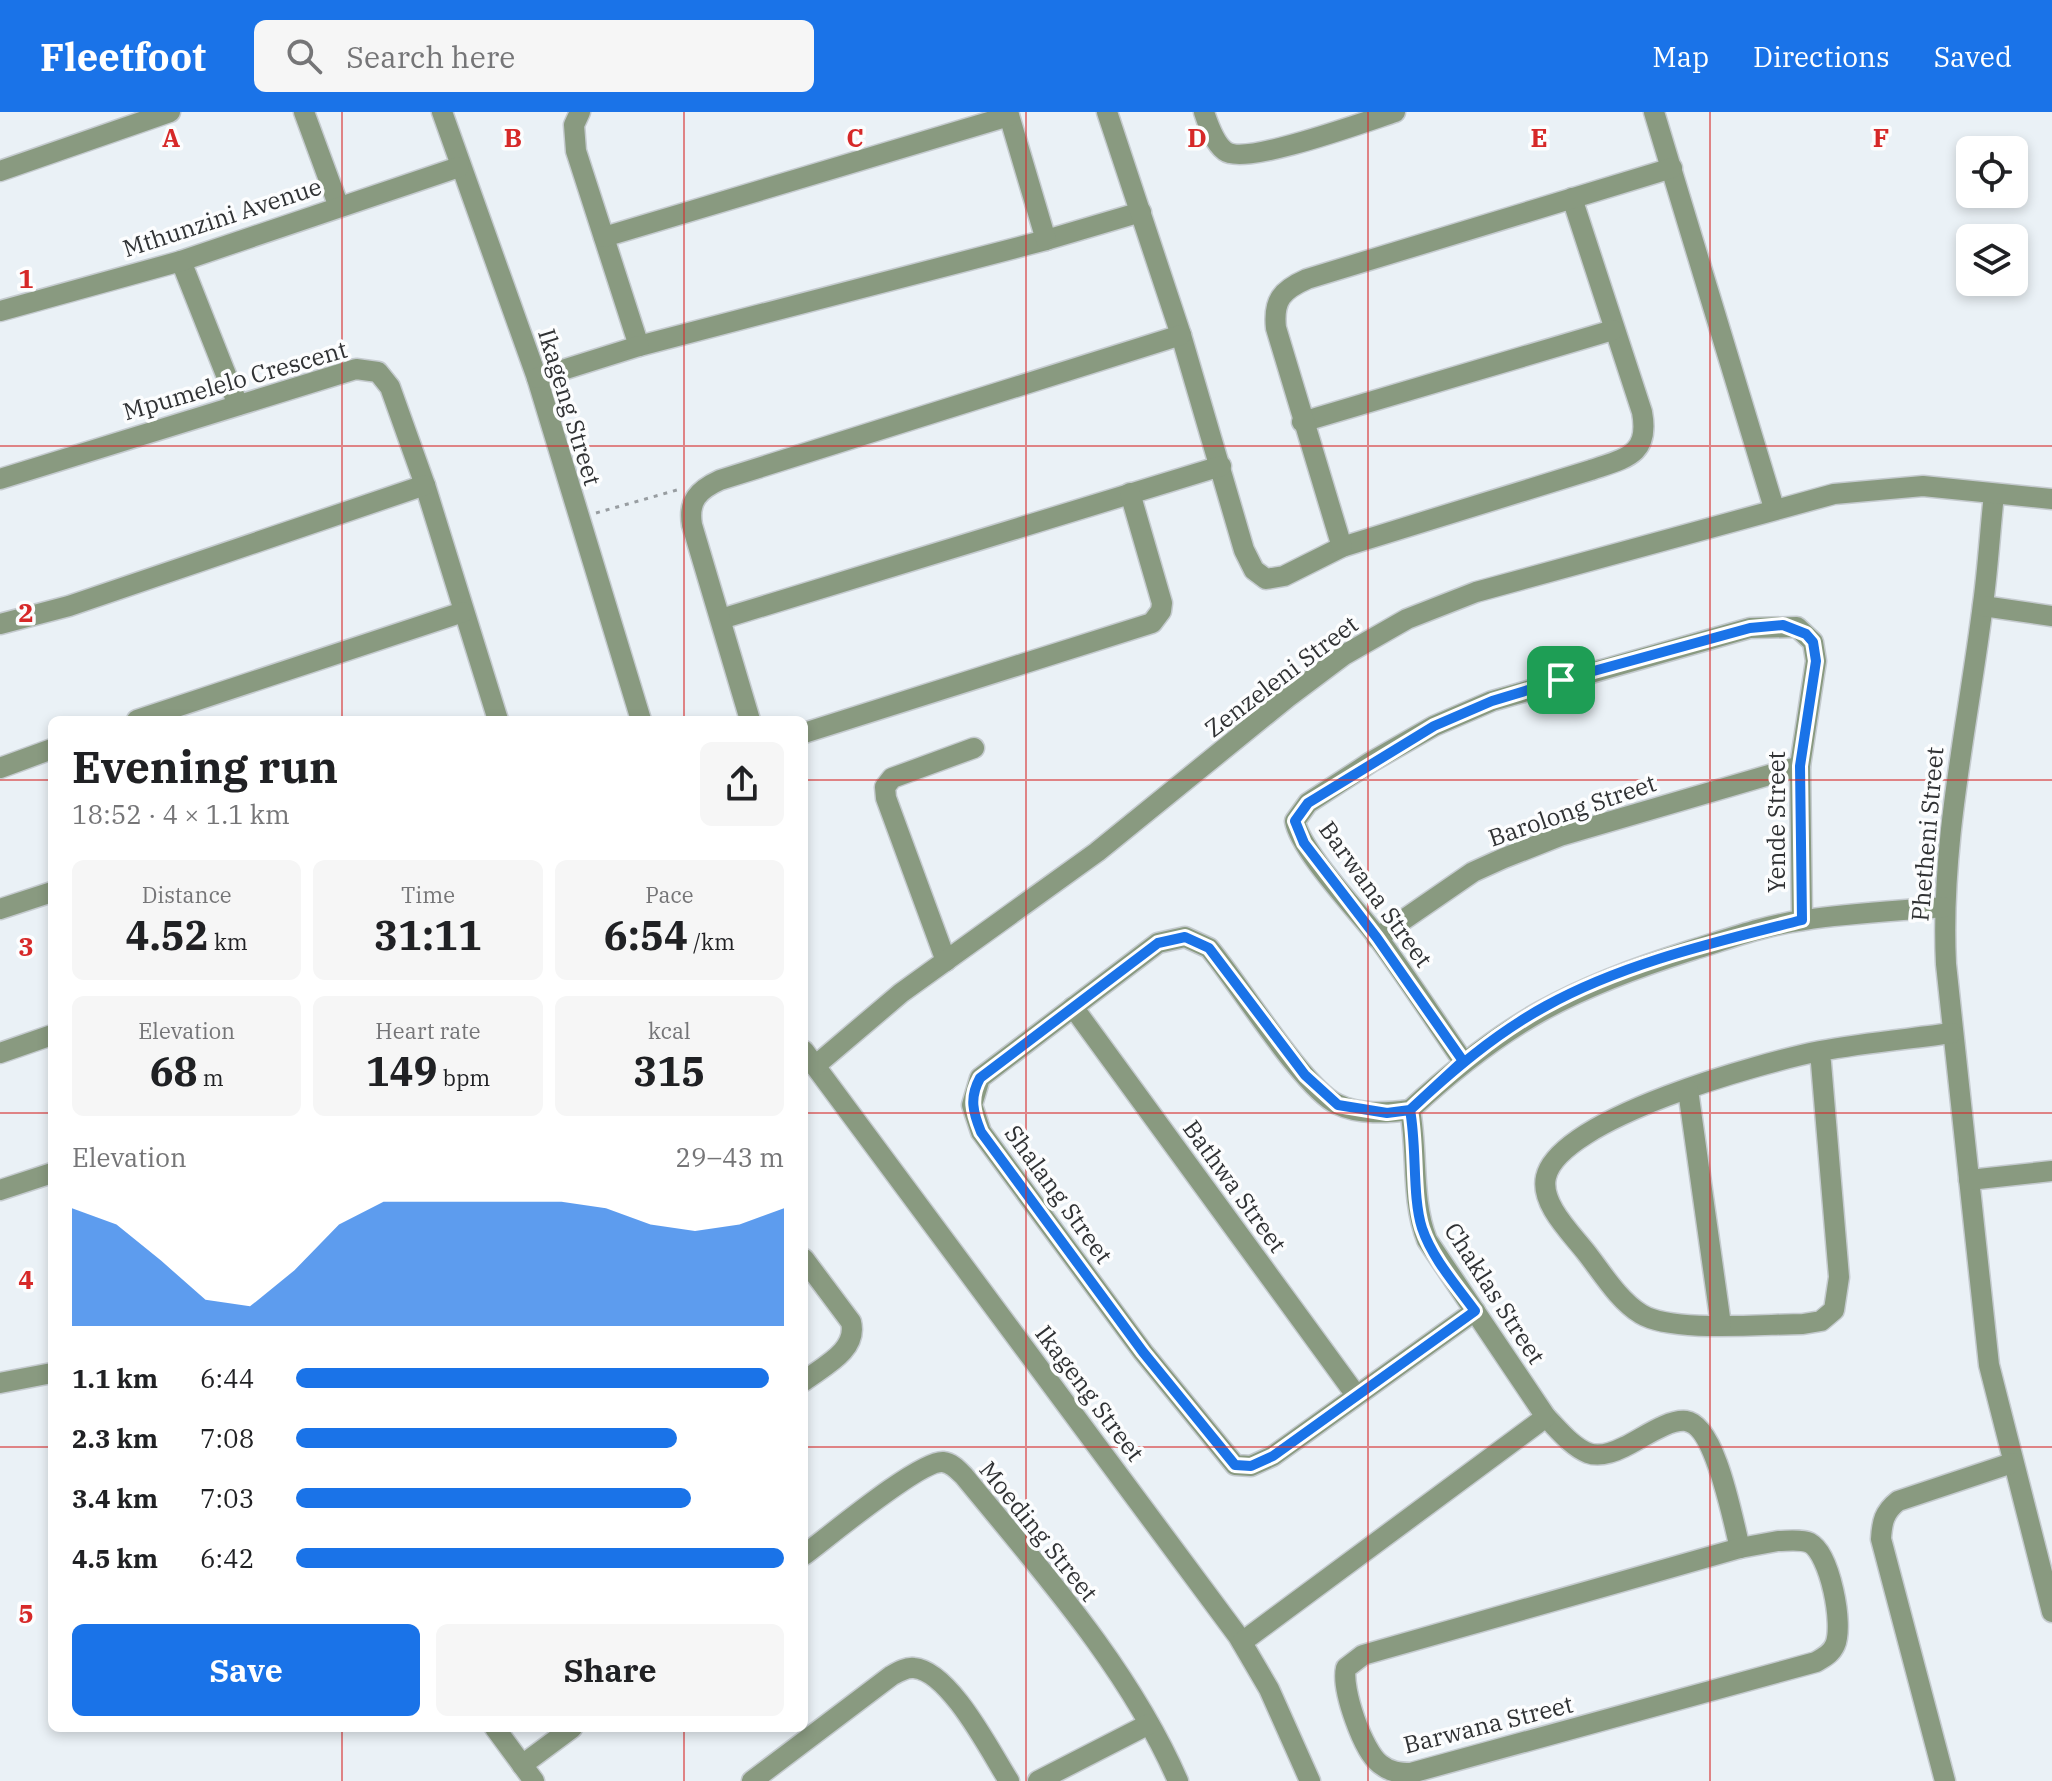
<!DOCTYPE html>
<html lang="en">
<head>
<meta charset="utf-8">
<style>
  :root { --surface:#fff; --page:#f6f6f6; --text:#202124; --muted:#757577; --accent:#1a73e8 }
  body { margin:0; font-family:"IBM Plex Serif",serif; background:var(--page); color:var(--text); height:100vh; display:flex; flex-direction:column; font-size:30px; white-space:nowrap }
  * { box-sizing:border-box; margin:0 }
  p { font-size:26px; color:var(--muted) }
  .icon { flex:none; width:44px; height:44px; fill:none; stroke:currentColor; stroke-width:2; stroke-linecap:round; stroke-linejoin:round }
  .map { position:relative; flex:1; overflow:hidden }
  .sheet { position:absolute; left:48px; top:604px; width:760px; height:1016px; display:flex; flex-direction:column; background:var(--surface); border-radius:12px; box-shadow:0 4px 12px #0003 }
  .sheet>* { flex:none }
  .controls { position:absolute; left:1956px; top:24px; display:grid; gap:16px }
  .controls a { display:grid; place-items:center; width:72px; height:72px; border-radius:12px; background:var(--surface); box-shadow:0 4px 12px #0003; font-size:40px }
  .pin { position:absolute; display:grid; place-items:center; width:68px; height:68px; color:#fff; margin:-34px; border-radius:16px; box-shadow:0 4px 12px #0006 }
  .round { display:grid; place-items:center; flex:none; width:84px; height:84px; border-radius:12px; background:var(--page) }
  .overview { display:flex; align-items:center; justify-content:space-between; height:136px; padding:0 24px }
  h1 { font-size:44px; font-weight:800; line-height:60px }
  .figures { display:grid; grid-template-columns:repeat(3,1fr); gap:12px; height:136px; padding:8px 24px }
  .figures div { display:grid; align-content:center; border-radius:12px; background:var(--page); text-align:center }
  .figures b { font-size:40px; font-weight:800 }
  .figures small { font-size:22px; font-weight:400 }
  .figures p { font-size:22px }
  .chart { height:224px; padding:16px 24px }
  .chart p { display:flex; justify-content:space-between }
  .chart svg { width:100%; height:144px; margin-top:8px; fill:var(--accent); opacity:.7 }
  .button { display:flex; gap:16px; margin-top:auto; padding:16px 24px }
  .button a { flex:1; height:92px; border-radius:12px; background:var(--accent); color:#fff; font-size:32px; font-weight:800; line-height:92px; text-align:center }
  .button a+a { background:var(--page); color:var(--text) }
  ul { padding:0 24px; list-style:none; font-size:26px }
  li { display:grid; grid-template-columns:128px 96px 1fr; align-items:center; height:60px }
  li i { height:20px; border-radius:10px; background:var(--accent) }
  header { display:flex; align-items:center; gap:48px; box-sizing:border-box; height:112px; padding:0 40px; background:var(--accent); color:#fff }
  header strong { font-size:38px }
  nav { display:flex; gap:44px; margin-inline-start:auto; font-size:28px }
  .search { width:560px; height:72px; background:var(--page); display:flex; align-items:center; gap:20px; box-sizing:border-box; padding:0 28px; border-radius:12px; color:var(--muted); font-size:30px }
  .map>svg:first-child { display:block }
  .lines { fill:none; stroke-linecap:round; stroke-linejoin:round }
  .minor-casing { stroke:#c5cbcf; stroke-width:23 }
  .path { stroke:#989da1; stroke-width:3; stroke-dasharray:4 6; stroke-linecap:butt }
  .minor { stroke:#899a80; stroke-width:20 }
  .route-casing { stroke:#fff; stroke-width:16 }
  .route { stroke:#1a73e8; stroke-width:10 }
  .grid { fill:none; stroke:#d62828; stroke-width:2; stroke-opacity:0.55 }
  .labels { text-anchor:middle; dominant-baseline:central; stroke-width:7; stroke-linejoin:round; paint-order:stroke }
  .street-label { font-size:24px; fill:#303234; stroke:#fcfdfe }
  .grid-label { font-size:26px; text-anchor:middle; font-weight:bold; fill:#d62828; stroke:#fcfdfe; stroke-width:7; stroke-linejoin:round; paint-order:stroke }
</style>
</head>
<body>
<header>
<strong>Fleetfoot</strong>
<div class="search"><svg class="icon" aria-label="search" viewBox="0 0 24 24"><circle cx="10" cy="10" r="6"/><path d="M15 15l6 6"/></svg>Search here</div>
<nav><a>Map</a><a>Directions</a><a>Saved</a></nav>
</header>
<div class="map">
<svg width="2052" height="1669" viewBox="0 0 2052 1669">
  <rect width="100%" height="100%" fill="#eaf1f6"/>
  <g class="lines">
    <defs>
      <g id="minor">
        <path d="M304 0 339 95"/>
        <path d="M442 0 537 266 641 608"/>
        <path d="M580 0 574 13 576 39 639 234 1046 128 1141 100"/>
        <path d="M1008 0 1046 128"/>
        <path d="M1107 0 1181 223 1244 438 1254 458 1266 467 1284 464 1342 435 1591 358C1626 346 1650 343 1642 300L1572 86"/>
        <path d="M1204 0C1208 12 1214 31 1225 39 1245 54 1367 9 1395 0"/>
        <path d="M1654 0 1774 396"/>
        <path d="M0 59 170 0"/>
        <path d="M604 125 1009 4"/>
        <path d="M181 149 238 293"/>
        <path d="M0 199 181 149 459 55"/>
        <path d="M537 266 639 234"/>
        <path d="M1302 310 1613 218"/>
        <path d="M0 367 356 257 378 260 390 275 425 373 498 608"/>
        <path d="M1994 382C1990 419 1988 456 1983 492 1968 613 1940 730 1946 852L1989 1253 2052 1500"/>
        <path d="M1342 435 1276 216C1273 188 1282 178 1307 167L1672 56"/>
        <path d="M1983 494 2052 504"/>
        <path d="M721 507 1221 354"/>
        <path d="M0 512 69 494 425 373"/>
        <path d="M137 608 463 500"/>
        <path d="M750 608 692 413C688 389 698 378 720 368L1181 223"/>
        <path d="M804 621 1152 511 1161 499 1162 491 1130 381"/>
        <path d="M0 656 52 637"/>
        <path d="M0 797 52 780"/>
        <path d="M1377 826 1473 760 1504 746 1560 724 1800 654"/>
        <path d="M946 849 886 686 885 675 892 666 974 636"/>
        <path d="M1073 895 1356 1283"/>
        <path d="M804 939 1238 1524 1269 1577 1310 1669"/>
        <path d="M1820 939 1839 1165 1834 1198 1821 1209 1803 1212C1764 1212 1672 1221 1641 1202 1618 1188 1601 1159 1585 1139 1570 1120 1540 1091 1546 1065 1559 1006 1764 950 1820 939 1863 931 1908 927 1952 921"/>
        <path d="M0 941 52 923"/>
        <path d="M1463 949C1434 907 1406 864 1376 823 1356 797 1300 738 1295 709L1308 691 1371 650 1434 614 1492 589 1750 516 1797 515 1813 530 1816 549 1800 654 1802 808"/>
        <path d="M815 954 901 881 1097 740 1288 585 1344 543 1407 507 1476 480 1834 382 1923 374 2052 387"/>
        <path d="M1688 978 1721 1213"/>
        <path d="M1410 998C1387 1001 1359 1003 1337 992 1303 976 1238 870 1209 836L1185 825 1158 831 980 966 972 993 981 1020 1143 1240 1235 1353 1251 1354 1273 1344 1475 1199"/>
        <path d="M1410 998C1418 1041 1411 1088 1427 1128L1546 1305C1558 1317 1571 1334 1588 1341 1599 1345 1614 1340 1624 1335 1640 1328 1667 1307 1686 1309 1716 1313 1733 1410 1740 1436"/>
        <path d="M1410 998C1505 910 1569 877 1692 838 1728 827 1766 813 1804 808 1850 801 1897 799 1943 795"/>
        <path d="M1969 1068 2052 1059"/>
        <path d="M0 1078 52 1061"/>
        <path d="M804 1147 851 1210C858 1238 824 1254 804 1269"/>
        <path d="M0 1271 52 1261"/>
        <path d="M1778 1429C1788 1429 1801 1427 1810 1431 1830 1442 1844 1513 1835 1533 1831 1542 1824 1545 1816 1550L1411 1661C1399 1661 1390 1660 1380 1652 1363 1639 1341 1577 1346 1556L1363 1543 1740 1436Z"/>
        <path d="M804 1443C827 1426 920 1348 943 1350 952 1351 958 1358 964 1364 1041 1458 1129 1556 1178 1669"/>
        <path d="M1242 1530 1546 1305"/>
        <path d="M495 1616 534 1669"/>
        <path d="M522 1653 572 1616"/>
        <path d="M752 1669 891 1564C898 1560 906 1555 914 1556 950 1559 991 1641 1009 1669"/>
        <path d="M1038 1669 1149 1612"/>
        <path d="M1945 1669 1881 1427C1882 1410 1884 1400 1898 1389L2012 1351"/>
      </g>
    </defs>
    <!-- minor casing -->
    <use href="#minor" class="minor-casing"/>
    <!-- path -->
    <path class="path" d="M596 401 677 378"/>
    <!-- minor -->
    <use href="#minor" class="minor"/>
  </g>
  <g class="lines">
    <defs>
      <path id="route" d="M1561 568 1492 589 1434 614 1308 691 1295 709 1304 731 1377 826 1463 949 1410 998 1387 1001 1338 993 1305 963 1209 836 1185 825 1158 831 980 966C969 986 973 1000 981 1020L1143 1240 1235 1353 1251 1354 1273 1344 1475 1199C1456 1173 1432 1146 1422 1116 1412 1085 1417 1035 1410 998 1452 959 1495 922 1546 894 1624 851 1716 830 1802 808L1800 654 1816 549 1813 530 1806 522 1783 513 1750 516 1561 568"/>
    </defs>
    <!-- route casing -->
    <use href="#route" class="route-casing"/>
    <!-- route -->
    <use href="#route" class="route"/>
  </g>
  <!-- grid -->
  <path class="grid" d="M342 0V608M684 0V608M1026 0V1669M1368 0V1669M1710 0V1669M0 334H2052M0 668H52M804 668H2052M0 1001H52M804 1001H2052M0 1335H52M804 1335H2052M342 1616V1669M684 1616V1669"/>
  <g class="labels">
    <!-- street labels -->
    <g class="street-label">
      <text transform="translate(222 105) rotate(-18)">Mthunzini Avenue</text>
      <text transform="translate(235 268) rotate(-16)">Mpumelelo Crescent</text>
      <text transform="translate(570 295) rotate(73)">Ikageng Street</text>
      <text transform="translate(1281 564) rotate(-37)">Zenzeleni Street</text>
      <text transform="translate(1572 698) rotate(-19)">Barolong Street</text>
      <text transform="translate(1776 710) rotate(-90)">Yende Street</text>
      <text transform="translate(1927 722) rotate(-85)">Phetheni Street</text>
      <text transform="translate(1376 782) rotate(54)">Barwana Street</text>
      <text transform="translate(1235 1074) rotate(54)">Bathwa Street</text>
      <text transform="translate(1059 1082) rotate(54)">Shalang Street</text>
      <text transform="translate(1495 1181) rotate(57)">Chaklas Street</text>
      <text transform="translate(1090 1281) rotate(53)">Ikageng Street</text>
      <text transform="translate(1039 1419) rotate(51)">Moeding Street</text>
      <text transform="translate(1488 1612) rotate(-14)">Barwana Street</text>
    </g>
  </g>
  <g class="grid-label">
    <text x="171" y="35">A</text>
    <text x="513" y="35">B</text>
    <text x="855" y="35">C</text>
    <text x="1197" y="35">D</text>
    <text x="1539" y="35">E</text>
    <text x="1881" y="35">F</text>
    <text x="26" y="176">1</text>
    <text x="26" y="510">2</text>
    <text x="26" y="844">3</text>
    <text x="26" y="1177">4</text>
    <text x="26" y="1511">5</text>
  </g>
</svg>
<div class="controls">
<a><svg class="icon" aria-label="locate" viewBox="0 0 24 24"><circle cx="12" cy="12" r="6"/><path d="M12 2v4M12 18v4M2 12h4M18 12h4"/></svg></a>
<a><svg class="icon" aria-label="layers" viewBox="0 0 24 24"><path d="M12 4l9 5-9 5-9-5zM3 14l9 5 9-5"/></svg></a>
</div>
<div class="pin" style="left:1561px;top:568px;background:#1e9e55"><svg class="icon" aria-label="arrive" viewBox="0 0 24 24"><path d="M6 21V4h12l-3 4 3 4H6"/></svg></div>
<section class="sheet">
<div class="overview"><div><h1>Evening run</h1><p>18:52 · 4 × 1.1 km</p></div><a class="round"><svg class="icon" aria-label="share" viewBox="0 0 24 24"><path d="M12 15V3M7 8l5-5 5 5M5 13v7h14v-7"/></svg></a></div>
<div class="figures">
<div><p>Distance</p><b>4.52<small> km</small></b></div>
<div><p>Time</p><b>31:11</b></div>
<div><p>Pace</p><b>6:54<small> /km</small></b></div>
</div>
<div class="figures">
<div><p>Elevation</p><b>68<small> m</small></b></div>
<div><p>Heart rate</p><b>149<small> bpm</small></b></div>
<div><p>kcal</p><b>315</b></div>
</div>
<div class="chart"><p><span>Elevation</span>29–43 m</p>
<svg viewBox="0 0 160 44" preserveAspectRatio="none"><path d="M0 44V8L10 13L20 24L30 36L40 38L50 27L60 13L70 6L80 6L90 6L100 6L110 6L120 8L130 13L140 15L150 13L160 8V44z"/></svg>
</div>
<ul>
<li><b>1.1 km</b>6:44<i style="width:97%"></i></li>
<li><b>2.3 km</b>7:08<i style="width:78%"></i></li>
<li><b>3.4 km</b>7:03<i style="width:81%"></i></li>
<li><b>4.5 km</b>6:42<i style="width:100%"></i></li>
</ul>
<div class="button"><a>Save</a><a>Share</a></div>
</section>
</div>
</body>
</html>
